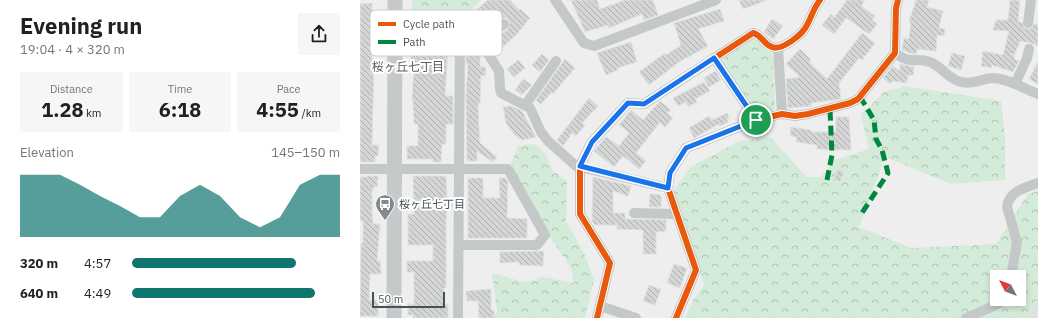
<!DOCTYPE html>
<html lang="en">
<head>
<meta charset="utf-8">
<style>
  :root { --surface:#fff; --page:#f6f6f6; --text:#202124; --muted:#757577; --accent:#0f766e }
  body { margin:0; font-family:"IBM Plex Sans","Noto Sans JP",sans-serif; background:var(--page); color:var(--text); height:100vh; display:flex; flex-direction:column; font-size:15px; white-space:nowrap }
  * { box-sizing:border-box; margin:0 }
  p { font-size:13px; color:var(--muted) }
  .icon { flex:none; width:22px; height:22px; fill:none; stroke:currentColor; stroke-width:2; stroke-linecap:round; stroke-linejoin:round }
  .map { position:relative; flex:1; overflow:hidden }
  .panel { display:flex; flex-direction:column; background:var(--surface); width:360px }
  .panel>* { flex:none }
  .needle { width:26px; rotate:312deg }
  .controls { position:absolute; left:630px; top:270px; display:grid; gap:8px }
  .controls a { display:grid; place-items:center; width:36px; height:36px; border-radius:0px; background:var(--surface); box-shadow:0 2px 6px #0003; font-size:20px }
  .scale { position:absolute; left:12px; bottom:10px; width:73px; box-sizing:border-box; padding-left:4px; border:2px solid #475258; border-top:0; font-size:11px; line-height:14px; white-space:nowrap; color:#475258; -webkit-text-stroke:3px #fff; paint-order:stroke }
  .pin { position:absolute; display:grid; place-items:center; width:34px; height:34px; color:#fff; margin:-17px; border:2px solid #fff; border-radius:50%; box-shadow:0 1px 4px #0007 }
  .round { display:grid; place-items:center; flex:none; width:42px; height:42px; border-radius:0px; background:var(--page) }
  .overview { display:flex; align-items:center; justify-content:space-between; height:68px; padding:0 20px }
  h1 { font-size:22px; font-weight:700; line-height:30px }
  .metrics { display:grid; grid-template-columns:repeat(3,1fr); gap:6px; height:68px; padding:4px 20px }
  .metrics div { display:grid; align-content:center; border-radius:0px; background:var(--page); text-align:center }
  .metrics b { font-size:20px; font-weight:700 }
  .metrics small { font-size:11px; font-weight:400 }
  .metrics p { font-size:11px }
  .chart { height:112px; padding:8px 20px }
  .chart p { display:flex; justify-content:space-between }
  .chart svg { width:100%; height:72px; margin-top:4px; fill:var(--accent); opacity:.7 }
  ul { padding:0 20px; list-style:none; font-size:13px }
  li { display:grid; grid-template-columns:64px 48px 1fr; align-items:center; height:30px }
  li i { height:10px; border-radius:5px; background:var(--accent) }
  main { display:flex; flex:1; min-height:0 }
  .map>svg:first-child { display:block }
  .education { fill:#e0dfdf }
  .forest { fill:url(#forest-crowns); fill-rule:evenodd }
  .building { fill:url(#building-back-hatch); stroke:#dfe0e1 }
  .lines { fill:none; stroke-linecap:round; stroke-linejoin:round }
  .street { stroke:#c5c8c9; stroke-width:10 }
  .secondary { stroke:#c6c9ca; stroke-width:15 }
  .quiet { stroke:#00873e; stroke-width:5; stroke-dasharray:10 5; stroke-linecap:butt }
  .cycleway-casing { stroke:#fff; stroke-width:8 }
  .cycleway { stroke:#e8590c; stroke-width:6 }
  .route-casing { stroke:#fff; stroke-width:8 }
  .route { stroke:#1a73e8; stroke-width:5 }
  .labels { text-anchor:middle; dominant-baseline:central; stroke-width:4; stroke-linejoin:round; paint-order:stroke }
  .poi-label { font-size:11px; fill:#475258; stroke:#fff; text-anchor:start }
  .neighbourhood-label { font-size:12px; fill:#5a5e61; stroke:#fff }
  .key { fill:#fff; stroke:#c8cbcd; stroke-width:1 }
  .key-label { font-size:11px; fill:#475258 }
</style>
</head>
<body>
<main>
<section class="panel">
<div class="overview"><div><h1>Evening run</h1><p>19:04 · 4 × 320 m</p></div><a class="round"><svg class="icon" aria-label="share" viewBox="0 0 24 24"><path d="M12 15V3M7 8l5-5 5 5M5 13v7h14v-7"/></svg></a></div>
<div class="metrics">
<div><p>Distance</p><b>1.28<small> km</small></b></div>
<div><p>Time</p><b>6:18</b></div>
<div><p>Pace</p><b>4:55<small> /km</small></b></div>
</div>
<div class="chart"><p><span>Elevation</span>145–150 m</p>
<svg viewBox="0 0 160 44" preserveAspectRatio="none"><path d="M0 44V6L10 6L20 6L30 12L40 19L50 25L60 32L70 32L80 19L90 12L100 19L110 32L120 38L130 32L140 12L150 6L160 6V44z"/></svg>
</div>
<ul>
<li><b>320 m</b>4:57<i style="width:79%"></i></li>
<li><b>640 m</b>4:49<i style="width:88%"></i></li>
</ul>
</section>
<div class="map">
<svg width="678" height="318" viewBox="0 0 678 318">
  <defs>
    <pattern id="forest-crowns" width="20" height="18" patternUnits="userSpaceOnUse"><rect width="20" height="18" fill="#d4ebda"/><path d="M2 6a3 3 0 1 1 6 0M12 15a3 3 0 1 1 6 0" fill="none" stroke="#aec1b4"/></pattern>
    <pattern id="building-back-hatch" width="6" height="6" patternUnits="userSpaceOnUse"><rect width="6" height="6" fill="#d4d6d6"/><path d="M-1 5l2 2M0 0l6 6M5-1l2 2" fill="none" stroke="#aeb0b0"/></pattern>
  </defs>
  <rect width="100%" height="100%" fill="#eee"/>
  <!-- education -->
  <path class="education" d="M678 297V318H668Z"/>
  <!-- forest -->
  <g class="forest">
    <path d="M52 0H121L105 15 52 14Z"/>
    <path d="M392 39H396L413 55 415 109C410 113 401 114 395 111L362 62 363 59Z"/>
    <path d="M545 86 641 101 645 136V180L591 184 525 157 499 227 551 248 636 244 668 194 678 191V297L668 318H325L334 299 344 285 313 192 330 167 380 141 410 137 447 177H461L474 160 509 149 501 115 524 92ZM637 277H659V299H637Z"/>
    <path d="M175 144 186 154 193 171 207 181 206 221 223 251 234 279 225 318H134L137 311 132 273 164 282 183 277 214 283 211 268 158 190 151 163 158 146Z"/>
  </g>
  <!-- building -->
  <g class="building">
    <path d="M128 0H150L159 10 160 9 170 18 156 35 136 53 129 44H137L134 40 148 29 150 23 147 18H143L126 30 121 23 124 21 115 11Z"/>
    <path d="M211 0H237L240 9 265 0H293L298 15 284 20 282 14 249 28 248 25 225 32Z"/>
    <path d="M379 0H405V1L383 9Z"/>
    <path d="M487 0H505L501 6 515 16 512 20 517 24 509 34 486 18 474 34 462 25 471 14 474 18Z"/>
    <path d="M556 0H569L567 7 583 11 579 28 585 29 584 36 577 35 576 51 557 49 556 54H554L542 50 544 38 549 39 551 23 549 22Z"/>
    <path d="M650 0H660L658 22H662L664 28 670 29 674 24H678V46L671 43 660 41 655 54H650L655 56 654 59 659 61 653 72 632 65 631 68 621 66 623 51 643 55 649 31 633 30 636 20H648Z"/>
    <path d="M12 3V65H14L12 145H19L18 156H15V162H0V4Z"/>
    <path d="M360 9 364 21 338 29 348 46 319 62 289 85 279 72 305 53 306 55 321 45 314 23Z"/>
    <path d="M412 19 423 26 413 39 404 32Z"/>
    <path d="M89 30 85 96H93V124H86V144H82L81 162H72L73 159H47V146H58V124H54L53 100H52L54 66H51V49H55V31Z"/>
    <path d="M502 33 515 43 502 60 499 58 479 83 481 99 451 103V106L428 108 426 79 440 77 426 64 440 49 451 60 449 62 467 79Z"/>
    <path d="M271 42 277 62 257 68 258 70 246 75 237 53Z"/>
    <path d="M106 44H114L120 54V67H126L125 76 121 75 120 104H118L119 128 120 143 137 157 133 162 117 151V161H107L106 95 108 64H106Z"/>
    <path d="M592 53 605 56 601 70 588 66Z"/>
    <path d="M182 54 189 60 180 72 172 65Z"/>
    <path d="M205 59 215 68 193 94 192 92 181 104 176 100Z"/>
    <path d="M158 60 165 68 154 77 147 69Z"/>
    <path d="M678 62V84L669 79Z"/>
    <path d="M540 64 554 67 553 76 548 75 547 83 532 81 530 84 523 78 533 66 540 71Z"/>
    <path d="M355 71 361 80 349 87 344 78Z"/>
    <path d="M163 79 172 85 162 95 155 90Z"/>
    <path d="M344 82 350 91 335 99 337 102 328 107 326 102 318 106 313 98Z"/>
    <path d="M229 98 238 106 222 123 225 125 216 136 212 133 203 146 197 140Z"/>
    <path d="M300 101 311 110 307 113 313 118 305 127 300 122 276 153 286 161 279 169 263 156 254 167 234 151 246 137 259 146 269 133 259 125 271 110 283 120Z"/>
    <path d="M151 106 162 111 176 137 163 140 158 138 153 133 146 123 143 107Z"/>
    <path d="M367 113 369 118 367 119 368 122 360 126 359 124 334 138 329 128 349 116 352 120Z"/>
    <path d="M476 117H489L491 150 457 149V145L436 142 437 137 430 136 431 127 451 130V132H476Z"/>
    <path d="M478 169 484 172 480 182 473 180Z"/>
    <path d="M7 176H18L17 187H14L12 191V213L13 224H20L17 261H20L21 274H10L9 300H18V316H0L1 243H3V221H0V177H7Z"/>
    <path d="M53 176H86L87 200H92V208H87L86 221V288H84V305L88 304V318H53V315H48V304L54 305V272H47V261H73V245H48V214H54Z"/>
    <path d="M233 177 271 186 268 196 253 191V213H265V219L306 220V231L296 232V254H283V230L257 229V225H235L232 221Z"/>
    <path d="M108 178H123V198H140L139 178H145L148 181 147 218 167 219V238H108Z"/>
    <path d="M290 194 301 195V207H289Z"/>
    <path d="M184 251 183 266 159 265V262L140 263V252Z"/>
    <path d="M314 264 327 268 320 288 307 283Z"/>
    <path d="M289 285 301 289 295 305 283 301Z"/>
    <path d="M131 289V310H134V318H119L118 301H107L106 291Z"/>
  </g>
  <g class="lines">
    <!-- street -->
    <g class="street">
      <path d="M195 0 224 43 234 46 356 0"/>
      <path d="M35 23 95 24 100 28 98 318"/>
      <path d="M668 23 671 0"/>
      <path d="M100 28 110 29 115 34 139 71 140 89 141 93 170 108 181 132 188 141 216 166 308 188"/>
      <path d="M120 42 144 24"/>
      <path d="M418 48 422 114"/>
      <path d="M535 53C551 65 556 57 570 62 581 66 587 77 598 81 611 86 622 78 634 78 650 79 664 89 678 94"/>
      <path d="M354 58 396 120"/>
      <path d="M655 84 667 58 669 49"/>
      <path d="M166 104 196 61"/>
      <path d="M0 169H148L185 235 177 245H99"/>
      <path d="M274 213 316 214"/>
      <path d="M651 277 657 242 647 207C649 191 664 188 678 183"/>
      <path d="M240 306 276 318"/>
      <path d="M237 318 250 263 220 214V166L231 143 268 103 284 104 393 33C402 35 404 45 412 47 422 51 443 34 447 25 452 16 453 9 460 0"/>
      <path d="M316 318 336 270 308 188 310 173 326 148 396 120 422 114 435 116 448 114 490 103 498 99 535 53 536 8 538 0"/>
      <path d="M606 318 636 305 646 299"/>
    </g>
    <!-- secondary -->
    <path class="secondary" d="M34 318 35 0"/>
    <!-- quiet -->
    <g class="quiet">
      <path d="M498 99 502 100 514 120 516 139 522 150 528 173 500 216"/>
      <path d="M467 180 472 155 470 109"/>
    </g>
    <defs>
      <g id="cycleway">
        <path d="M237 318 250 263 220 214V166L231 143 268 103 284 104 393 33C402 35 404 45 412 47 422 51 443 34 447 25 452 16 453 9 460 0"/>
        <path d="M316 318 336 270 308 188 310 173 326 148 396 120 422 114 435 116 448 114 490 103 498 99 535 53 536 8 538 0"/>
      </g>
    </defs>
    <!-- cycleway casing -->
    <use href="#cycleway" class="cycleway-casing"/>
    <!-- cycleway -->
    <use href="#cycleway" class="cycleway"/>
  </g>
  <g class="lines">
    <defs>
      <path id="route" d="M354 58 396 120 326 148 310 173 308 188 220 166 232 142 268 103 284 104Z"/>
    </defs>
    <!-- route casing -->
    <use href="#route" class="route-casing"/>
    <!-- route -->
    <use href="#route" class="route"/>
  </g>
  <!-- icons -->
  <defs>
    <symbol id="bus-pin" viewBox="-11 -11 22 30"><path d="M0 17L-7.5 6A9.5 9.5 0 1 1 7.5 6Z" fill="#81898c" stroke="#fff"/><path d="M-5-6H5V4H4V6H2V4H-2V6H-4V4H-5ZM-3.5-4V0h7V-4ZM-3.5 1.2v1.5H-2V1.2ZM2 1.2v1.5H3.5V1.2Z" fill="#fff"/></symbol>
  </defs>
  <g fill-rule="evenodd">
    <use href="#bus-pin" x="14" y="193" width="22" height="30"/>
  </g>
  <g class="labels">
    <!-- poi labels -->
    <g class="poi-label">
      <text x="39" y="204">桜ヶ丘七丁目</text>
    </g>
    <!-- neighbourhood labels -->
    <g class="neighbourhood-label">
      <text x="48" y="66">桜ヶ丘七丁目</text>
    </g>
  </g>
  <!-- legend -->
  <rect x="10" y="10" width="132" height="46" rx="6" class="key"/>
  <rect x="18" y="22" width="18" height="4" fill="#e8590c"/>
  <rect x="18" y="40" width="18" height="4" fill="#00873e"/>
  <g class="key-label">
    <text x="43" y="28">Cycle path</text>
    <text x="43" y="46">Path</text>
  </g>
</svg>
<div class="controls">
<a><svg class="needle" viewBox="-14 -14 28 28"><path d="M0-13l5 13h-10z" fill="#e53935"/><path d="M0 13l5-13h-10z" fill="#757577"/></svg></a>
</div>
<div class="scale">50 m</div>
<div class="pin" style="left:396px;top:120px;background:#1e9e55"><svg class="icon" aria-label="arrive" viewBox="0 0 24 24"><path d="M6 21V4h12l-3 4 3 4H6"/></svg></div>
</div>
</main>
</body>
</html>
